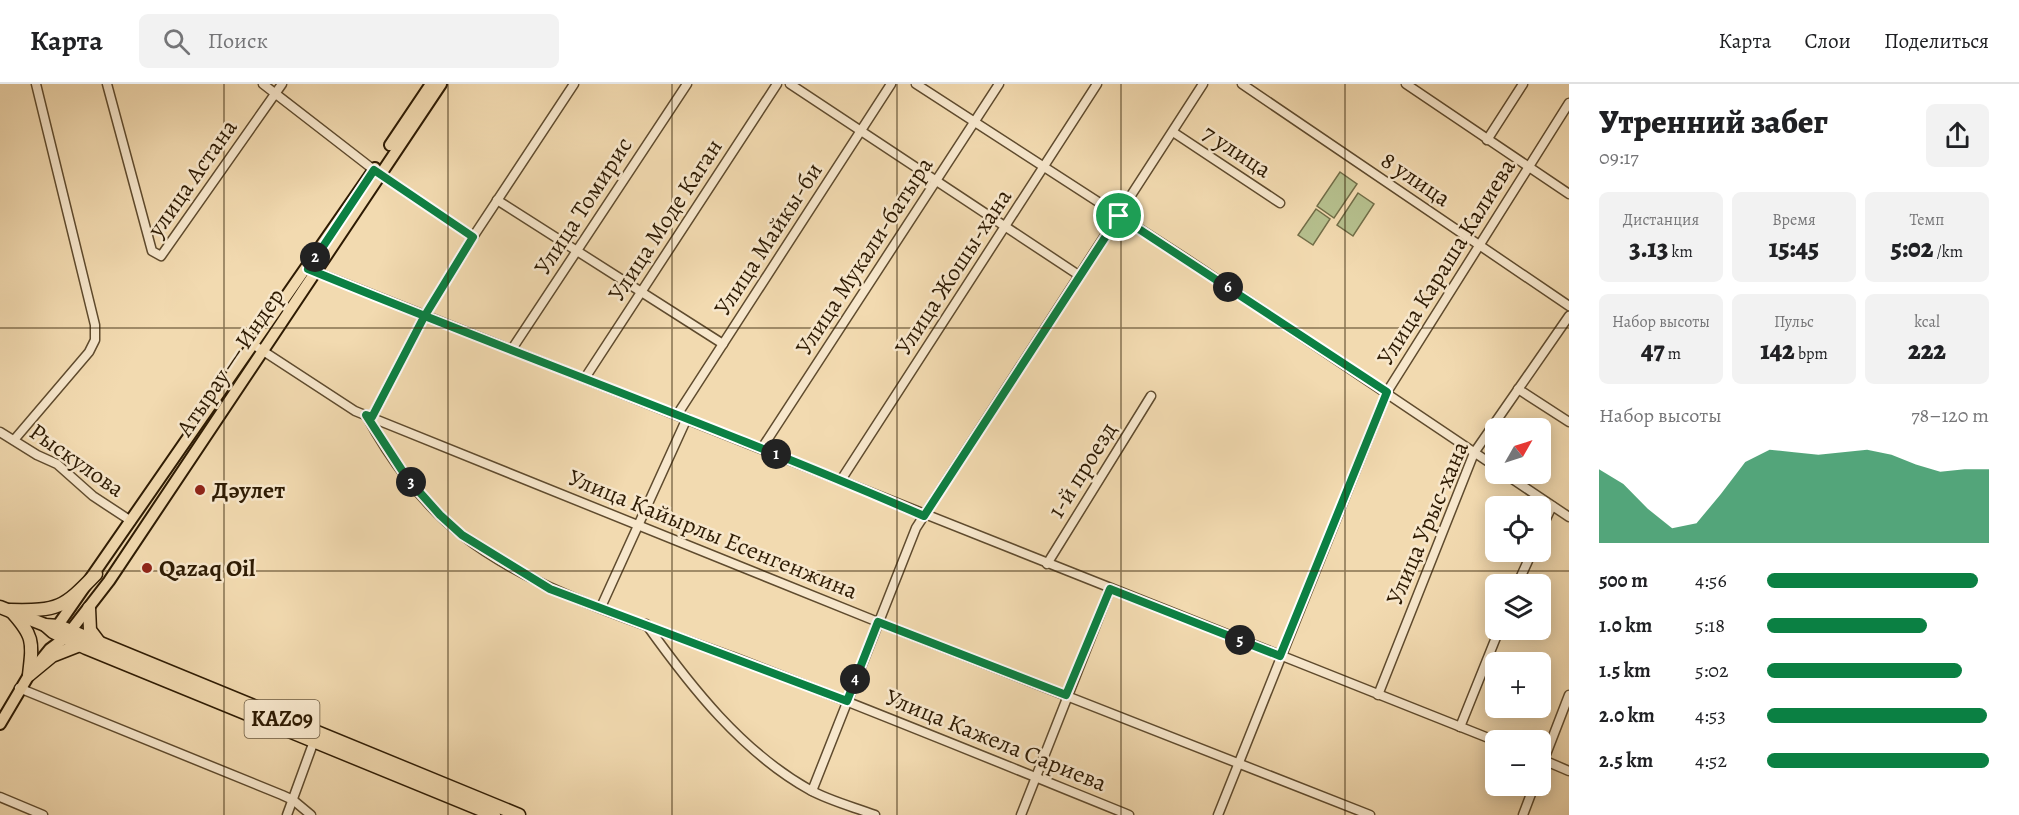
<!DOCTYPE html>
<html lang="ru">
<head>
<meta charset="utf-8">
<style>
  :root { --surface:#fff; --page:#f2f2f2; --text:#202124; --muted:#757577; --line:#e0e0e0; --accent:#0b8043 }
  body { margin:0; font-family:Alegreya,serif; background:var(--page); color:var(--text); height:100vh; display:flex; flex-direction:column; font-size:22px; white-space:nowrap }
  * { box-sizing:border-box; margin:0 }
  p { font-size:20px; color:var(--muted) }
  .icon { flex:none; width:33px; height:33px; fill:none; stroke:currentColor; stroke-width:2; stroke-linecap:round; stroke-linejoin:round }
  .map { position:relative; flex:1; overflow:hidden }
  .side { display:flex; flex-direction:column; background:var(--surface); width:450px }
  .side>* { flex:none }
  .needle { width:39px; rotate:51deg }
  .buttons { position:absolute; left:1485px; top:334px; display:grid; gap:12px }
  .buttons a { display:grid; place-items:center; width:66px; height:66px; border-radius:9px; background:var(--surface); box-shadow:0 3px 15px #0003; font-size:30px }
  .pin { position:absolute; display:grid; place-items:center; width:51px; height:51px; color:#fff; margin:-26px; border:3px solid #fff; border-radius:50%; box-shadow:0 2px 6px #0007 }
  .km { position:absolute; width:30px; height:30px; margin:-15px; border-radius:50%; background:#222; color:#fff; font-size:16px; line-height:30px; text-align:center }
  .round { display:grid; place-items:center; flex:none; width:63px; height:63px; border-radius:9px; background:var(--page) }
  .overview { display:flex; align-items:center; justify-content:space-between; height:102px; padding:0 30px }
  h1 { font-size:33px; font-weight:800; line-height:45px }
  .metrics { display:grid; grid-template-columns:repeat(3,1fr); gap:9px; height:102px; padding:6px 30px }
  .metrics div { display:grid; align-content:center; border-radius:9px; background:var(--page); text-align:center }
  .metrics b { font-size:26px; font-weight:800 }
  .metrics small { font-size:16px; font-weight:400 }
  .metrics p { font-size:16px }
  .chart { height:168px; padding:12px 30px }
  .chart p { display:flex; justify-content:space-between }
  .chart svg { width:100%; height:108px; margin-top:6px; fill:var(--accent); opacity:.7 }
  ul { padding:0 30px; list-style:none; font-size:20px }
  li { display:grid; grid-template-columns:96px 72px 1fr; align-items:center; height:45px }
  li i { height:15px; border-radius:8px; background:var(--accent) }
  header { display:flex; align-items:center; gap:36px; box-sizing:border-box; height:84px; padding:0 30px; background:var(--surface); border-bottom:2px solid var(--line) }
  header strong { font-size:28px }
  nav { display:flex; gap:33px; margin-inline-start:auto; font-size:21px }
  .search { width:420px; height:54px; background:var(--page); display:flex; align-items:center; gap:15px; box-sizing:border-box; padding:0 21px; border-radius:9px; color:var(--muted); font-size:22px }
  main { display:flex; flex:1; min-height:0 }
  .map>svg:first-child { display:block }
  .green { fill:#b6c08e; stroke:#726e48; stroke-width:1.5 }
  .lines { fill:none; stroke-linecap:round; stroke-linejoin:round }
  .minor-casing { stroke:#5f4b2e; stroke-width:11 }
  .major-casing { stroke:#2e1b03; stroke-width:14 }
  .highway-casing { stroke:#2e1b03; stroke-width:15 }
  .minor { stroke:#f7e7cc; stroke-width:8 }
  .major { stroke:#f2dab0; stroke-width:10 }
  .highway { stroke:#f2dab0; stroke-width:12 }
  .route-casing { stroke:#fff; stroke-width:12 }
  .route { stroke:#0b8043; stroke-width:8 }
  .grid { fill:none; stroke:#2e1b03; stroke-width:1.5; stroke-opacity:0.55 }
  .poi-dot { fill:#8f2418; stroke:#f7e7cc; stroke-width:2 }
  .labels { text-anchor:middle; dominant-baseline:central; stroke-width:5; stroke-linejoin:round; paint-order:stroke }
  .shield { fill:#f7e7cc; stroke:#6a583f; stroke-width:1.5 }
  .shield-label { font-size:22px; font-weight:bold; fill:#2e1b03 }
  .street-label { font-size:24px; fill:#2e1b03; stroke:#f7e7cc }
  .poi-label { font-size:24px; font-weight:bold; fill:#2e1b03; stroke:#f7e7cc; text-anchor:start }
</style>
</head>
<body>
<header>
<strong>Карта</strong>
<div class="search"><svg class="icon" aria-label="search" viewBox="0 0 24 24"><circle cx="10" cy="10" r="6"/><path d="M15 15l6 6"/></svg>Поиск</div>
<nav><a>Карта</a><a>Слои</a><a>Поделиться</a></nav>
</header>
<main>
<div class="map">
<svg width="1569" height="731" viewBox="0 0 1569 731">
  <rect width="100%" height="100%" fill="#f2dab0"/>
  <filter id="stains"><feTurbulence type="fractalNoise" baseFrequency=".00333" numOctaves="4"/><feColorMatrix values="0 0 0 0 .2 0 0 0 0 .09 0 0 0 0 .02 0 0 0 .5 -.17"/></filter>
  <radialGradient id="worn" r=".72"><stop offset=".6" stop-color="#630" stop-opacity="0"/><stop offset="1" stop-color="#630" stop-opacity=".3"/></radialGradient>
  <!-- green -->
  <g class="green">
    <path d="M1340 88 1357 100 1334 134 1317 122Z"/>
    <path d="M1358 109 1374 120 1353 152 1337 141Z"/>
    <path d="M1316 125 1330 135 1313 161 1298 151Z"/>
  </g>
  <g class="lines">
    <defs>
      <g id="minor">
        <path d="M107 0 152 167 161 172 282 0"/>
        <path d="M263 0 374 86 473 153"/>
        <path d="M790 0 1080 192"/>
        <path d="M916 0 1191 178 1496 383"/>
        <path d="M1242 0 1569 222"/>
        <path d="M1406 0 1569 110"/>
        <path d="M1173 48 1280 119"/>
        <path d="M1487 56 1523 0"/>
        <path d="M497 116 723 260"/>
        <path d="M311 186 1496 657"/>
        <path d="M254 261 355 327 878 538 1370 731"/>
        <path d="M512 265 687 0"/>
        <path d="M585 294 777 0"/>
        <path d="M1518 305 1569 338"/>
        <path d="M366 331C389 374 423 421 462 451 536 509 645 540 733 573 866 624 998 678 1129 731"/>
        <path d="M677 331 891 0"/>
        <path d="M372 333 424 233 473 153 574 0"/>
        <path d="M0 348 37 371 57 380 93 412 131 437"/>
        <path d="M14 356 89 268 95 256V241L36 0"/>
        <path d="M762 364 999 0"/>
        <path d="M1505 390 1569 433"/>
        <path d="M841 396 1097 0"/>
        <path d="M1540 448 1552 422"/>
        <path d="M1047 480 1151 312"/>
        <path d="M1517 501 1532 468"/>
        <path d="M601 523 687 334"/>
        <path d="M646 540C691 603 742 668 810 706 830 717 854 723 875 731"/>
        <path d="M19 604 282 711 293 716 311 731"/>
        <path d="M1378 611 1474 369 1569 232"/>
        <path d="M1460 643 1499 546"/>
        <path d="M1541 675 1569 687"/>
        <path d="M1540 686 1569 611"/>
        <path d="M812 707 916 444 1203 0"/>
        <path d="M0 713 43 731"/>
        <path d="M287 731 314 657"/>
        <path d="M1021 731 1110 505"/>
        <path d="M1218 731 1387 308 1569 19"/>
        <path d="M1523 731 1534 702"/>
      </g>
      <g id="major">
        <path d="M390 61 431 0"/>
        <path d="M54 547 375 84"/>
        <path d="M0 640 29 591 50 565 65 554 109 497 441 0"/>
      </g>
      <g id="highway">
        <path d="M0 523 45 541 59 542 519 731"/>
        <path d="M89 524 90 546 99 558"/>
        <path d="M45 541 53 548 86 564 494 731"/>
        <path d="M80 561 52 572 29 591C33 557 34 552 10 526 59 527 63 524 96 490"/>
      </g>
    </defs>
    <!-- minor casing -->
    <use href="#minor" class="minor-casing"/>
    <!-- major casing -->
    <use href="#major" class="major-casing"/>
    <!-- highway casing -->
    <use href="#highway" class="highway-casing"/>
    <!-- minor -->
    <use href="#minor" class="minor"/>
    <!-- major -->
    <use href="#major" class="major"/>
    <!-- highway -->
    <use href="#highway" class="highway"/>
  </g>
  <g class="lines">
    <defs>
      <path id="route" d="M1119 132 924 432C721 344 512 269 308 185L374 86 473 153 424 233 372 333 366 331 407 394 440 431 462 451 550 505 847 617 878 538 1066 611 1110 505 1280 572 1387 308 1119 132"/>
    </defs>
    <!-- route casing -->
    <use href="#route" class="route-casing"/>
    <!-- route -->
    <use href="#route" class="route"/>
  </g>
  <!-- grid -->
  <path class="grid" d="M224 0V731M448 0V731M672 0V731M897 0V731M1121 0V731M1345 0V731M0 244H1569M0 487H1569"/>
  <!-- markers -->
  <g class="poi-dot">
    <circle cx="200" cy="406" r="6"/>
    <circle cx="147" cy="484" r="6"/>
  </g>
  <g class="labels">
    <!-- shield labels -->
    <rect class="shield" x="244.5" y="616" width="75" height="38" rx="4.5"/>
    <g class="shield-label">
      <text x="282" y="635">KAZ09</text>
    </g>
    <!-- street labels -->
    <g class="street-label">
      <text transform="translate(1237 67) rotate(33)">7 улица</text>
      <text transform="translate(192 94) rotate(-55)">улица Астана</text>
      <text transform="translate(1416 95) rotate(34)">8 улица</text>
      <text transform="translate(583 122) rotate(-57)">Улица Томирис</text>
      <text transform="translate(665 136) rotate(-57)">Улица Моде Каган</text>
      <text transform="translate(768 155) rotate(-57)">Улица Майкы-би</text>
      <text transform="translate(864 172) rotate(-57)">Улица Мукали-батыра</text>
      <text transform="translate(1446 178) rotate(-58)">Улица Караша Калиева</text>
      <text transform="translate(953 188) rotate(-57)">Улица Жошы-хана</text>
      <text transform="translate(230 278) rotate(-56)">Атырау — Индер</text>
      <text transform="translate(77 376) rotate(35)">Рыскулова</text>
      <text transform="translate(1082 386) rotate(-58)">1-й проезд</text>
      <text transform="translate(1427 439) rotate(-67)">Улица Урыс-хана</text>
      <text transform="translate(713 450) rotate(22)">Улица Кайырлы Есенгенжина</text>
      <text transform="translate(996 656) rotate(22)">Улица Кажела Сариева</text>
    </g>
    <!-- poi labels -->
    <g class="poi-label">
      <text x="212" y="406">Дәулет</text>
      <text x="159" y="484">Qazaq Oil</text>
    </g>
  </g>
  <rect width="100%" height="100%" filter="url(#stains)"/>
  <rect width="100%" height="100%" fill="url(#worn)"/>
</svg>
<div class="buttons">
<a><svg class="needle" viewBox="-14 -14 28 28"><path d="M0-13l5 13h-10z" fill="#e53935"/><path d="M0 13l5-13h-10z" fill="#757577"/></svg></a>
<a><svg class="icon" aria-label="locate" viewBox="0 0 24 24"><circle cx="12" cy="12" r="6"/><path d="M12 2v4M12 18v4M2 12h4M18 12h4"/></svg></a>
<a><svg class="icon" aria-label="layers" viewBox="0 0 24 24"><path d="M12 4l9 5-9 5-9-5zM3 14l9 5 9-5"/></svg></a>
<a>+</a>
<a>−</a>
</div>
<div class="pin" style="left:1119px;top:132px;background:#1e9e55"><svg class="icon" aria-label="arrive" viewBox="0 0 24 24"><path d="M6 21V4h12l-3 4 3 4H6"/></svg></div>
<b class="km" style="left:776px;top:370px">1</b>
<b class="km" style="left:315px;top:173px">2</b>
<b class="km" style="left:411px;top:398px">3</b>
<b class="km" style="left:855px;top:595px">4</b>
<b class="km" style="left:1240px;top:556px">5</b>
<b class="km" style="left:1228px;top:203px">6</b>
</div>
<section class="side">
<div class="overview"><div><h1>Утренний забег</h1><p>09:17</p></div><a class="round"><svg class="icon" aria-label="share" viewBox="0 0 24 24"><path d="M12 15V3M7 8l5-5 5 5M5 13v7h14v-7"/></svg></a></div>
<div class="metrics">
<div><p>Дистанция</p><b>3.13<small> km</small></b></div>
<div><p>Время</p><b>15:45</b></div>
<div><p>Темп</p><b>5:02<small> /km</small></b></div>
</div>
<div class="metrics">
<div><p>Набор высоты</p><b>47<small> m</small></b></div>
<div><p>Пульс</p><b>142<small> bpm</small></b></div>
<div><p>kcal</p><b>222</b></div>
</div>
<div class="chart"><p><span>Набор высоты</span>78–120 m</p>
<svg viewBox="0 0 160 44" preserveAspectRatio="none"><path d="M0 44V14L10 20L20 30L30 38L40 36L50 24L60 11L70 6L80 7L90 8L100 7L110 6L120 8L130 12L140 15L150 14L160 14V44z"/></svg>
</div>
<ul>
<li><b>500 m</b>4:56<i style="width:95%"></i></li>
<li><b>1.0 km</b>5:18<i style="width:72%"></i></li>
<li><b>1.5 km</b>5:02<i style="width:88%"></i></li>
<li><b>2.0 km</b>4:53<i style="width:99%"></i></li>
<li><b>2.5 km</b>4:52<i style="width:100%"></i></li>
</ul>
</section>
</main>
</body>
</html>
